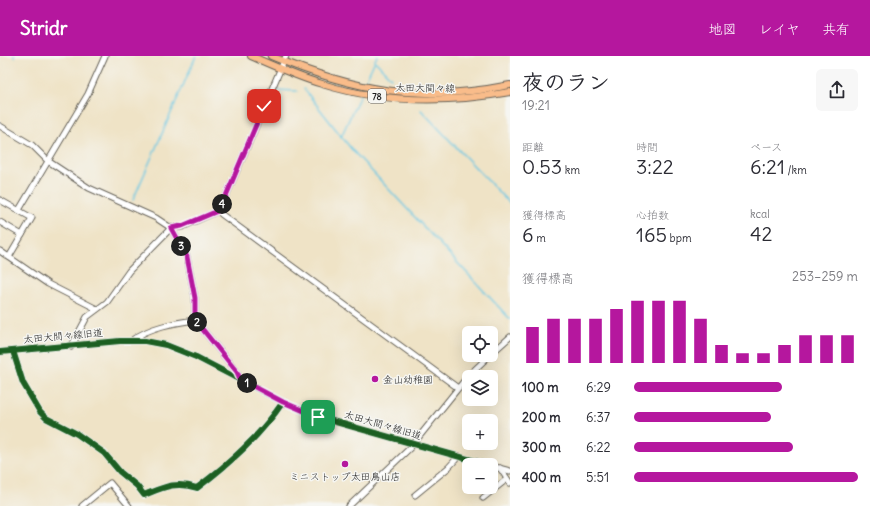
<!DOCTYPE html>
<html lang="ja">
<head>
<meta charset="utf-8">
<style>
  :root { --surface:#fff; --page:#f7f7f7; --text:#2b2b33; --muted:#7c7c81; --accent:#b5179e }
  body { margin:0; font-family:Delius,"Klee One",sans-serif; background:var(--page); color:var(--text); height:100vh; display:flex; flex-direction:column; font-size:15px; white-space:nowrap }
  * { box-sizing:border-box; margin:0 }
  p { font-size:13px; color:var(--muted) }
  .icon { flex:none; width:22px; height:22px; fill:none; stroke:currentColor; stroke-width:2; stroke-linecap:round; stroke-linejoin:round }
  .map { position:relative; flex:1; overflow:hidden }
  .details { display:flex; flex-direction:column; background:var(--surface); width:360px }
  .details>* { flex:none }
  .buttons { position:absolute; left:462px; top:270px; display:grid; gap:8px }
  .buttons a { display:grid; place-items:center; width:36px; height:36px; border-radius:6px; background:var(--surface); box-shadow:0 4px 16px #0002; font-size:20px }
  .pin { position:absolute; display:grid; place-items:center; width:34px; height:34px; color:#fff; margin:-17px; border-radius:8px; box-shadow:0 2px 6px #0006 }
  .km { position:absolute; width:20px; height:20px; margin:-10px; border-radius:50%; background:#222; color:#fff; font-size:11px; line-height:20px; text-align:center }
  .round { display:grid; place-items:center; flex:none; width:42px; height:42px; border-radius:6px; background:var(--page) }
  .head { display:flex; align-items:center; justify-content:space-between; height:68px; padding:0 12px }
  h1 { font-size:22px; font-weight:600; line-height:30px }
  .figures { display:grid; grid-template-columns:repeat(3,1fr); gap:6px; height:68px; padding:4px 12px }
  .figures div { display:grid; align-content:center }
  .figures b { font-size:20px; font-weight:600 }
  .figures small { font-size:11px; font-weight:400 }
  .figures p { font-size:11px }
  .chart { height:112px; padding:8px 12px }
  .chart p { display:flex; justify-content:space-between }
  .chart svg { width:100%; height:72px; margin-top:4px; stroke:var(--accent); stroke-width:6 }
  ul { padding:0 12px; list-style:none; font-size:13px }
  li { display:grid; grid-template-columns:64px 48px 1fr; align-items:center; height:30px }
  li i { height:10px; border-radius:5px; background:var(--accent) }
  header { display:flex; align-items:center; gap:24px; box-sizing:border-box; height:56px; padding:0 20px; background:var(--accent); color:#fff }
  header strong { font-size:19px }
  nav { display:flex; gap:22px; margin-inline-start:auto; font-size:14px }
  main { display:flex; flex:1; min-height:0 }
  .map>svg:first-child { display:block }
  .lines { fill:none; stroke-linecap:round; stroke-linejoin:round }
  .stream { stroke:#65c7e3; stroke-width:1.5 }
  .minor-casing { stroke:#666258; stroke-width:7 }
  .major-casing { stroke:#666258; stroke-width:8 }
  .minor { stroke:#fff; stroke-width:5 }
  .major { stroke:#f9bc8a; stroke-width:6 }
  .cycleway-casing { stroke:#f6f6f2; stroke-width:8 }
  .cycleway { stroke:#1b5e20; stroke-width:6 }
  .route-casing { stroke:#fff; stroke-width:8 }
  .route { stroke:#b5179e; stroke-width:5 }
  .poi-dot { fill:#b5179e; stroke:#f6f6f2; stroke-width:1.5 }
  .labels { text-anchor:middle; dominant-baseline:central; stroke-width:3; stroke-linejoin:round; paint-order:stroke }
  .shield { fill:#f6f6f2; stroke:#5d5d5c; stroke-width:1 }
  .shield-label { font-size:9px; font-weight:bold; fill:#1c1c1c }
  .street-label { font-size:10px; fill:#1c1c1c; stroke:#f6f6f2 }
  .poi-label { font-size:10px; fill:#1c1c1c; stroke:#f6f6f2; text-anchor:start }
</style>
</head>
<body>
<header>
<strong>Stridr</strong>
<nav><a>地図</a><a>レイヤ</a><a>共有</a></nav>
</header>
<main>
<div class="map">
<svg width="510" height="450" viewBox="0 0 510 450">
  <rect width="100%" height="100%" fill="#f6f6f2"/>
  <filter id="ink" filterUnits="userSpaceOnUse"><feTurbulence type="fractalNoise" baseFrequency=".025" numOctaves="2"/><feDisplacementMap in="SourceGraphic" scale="8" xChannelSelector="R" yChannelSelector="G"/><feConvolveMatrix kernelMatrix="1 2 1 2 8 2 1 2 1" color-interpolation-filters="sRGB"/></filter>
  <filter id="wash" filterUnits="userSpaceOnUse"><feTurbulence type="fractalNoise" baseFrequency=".012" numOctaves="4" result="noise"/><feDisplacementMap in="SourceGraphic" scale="16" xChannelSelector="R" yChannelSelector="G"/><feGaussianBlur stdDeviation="0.9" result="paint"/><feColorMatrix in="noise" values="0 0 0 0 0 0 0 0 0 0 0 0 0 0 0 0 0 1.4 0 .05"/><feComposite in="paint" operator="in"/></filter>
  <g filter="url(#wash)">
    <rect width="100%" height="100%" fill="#efe3c6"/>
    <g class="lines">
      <!-- stream -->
      <g class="stream">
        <path d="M293 0 294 2"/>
        <path d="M14 1V0"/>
        <path d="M375 5 391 22"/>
        <path d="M364 28 377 0"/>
        <path d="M304 33 353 95 510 263"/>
        <path d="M275 34 297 35"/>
        <path d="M421 54 510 148"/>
        <path d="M341 81 360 39"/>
        <path d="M133 144 196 0"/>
      </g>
    </g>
  </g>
  <g filter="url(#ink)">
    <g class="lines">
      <defs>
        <g id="minor">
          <path d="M0 70 32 89 48 105 89 132 156 162 171 172 187 201 195 242V264L237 316 240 323"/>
          <path d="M0 144 32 162 9 201"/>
          <path d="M19 154 88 38 105 0"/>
          <path d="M220 154 221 158 458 332"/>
          <path d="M0 166 22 179"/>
          <path d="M0 195 48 228 97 253"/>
          <path d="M132 284C150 271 173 267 195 264"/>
          <path d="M71 291 87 261 107 246 129 215 171 172 182 171 220 154 286 0"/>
          <path d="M13 295 23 327 40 356 46 362 77 378 104 397 120 416 137 430 144 439C164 431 176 425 197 432 230 407 259 381 283 346"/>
          <path d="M0 296 120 285H145L166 289 196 301 283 346 318 361 489 409"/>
          <path d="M491 298 510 281"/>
          <path d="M491 410 510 415"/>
          <path d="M500 412 510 427"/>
          <path d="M415 439 448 412 459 400"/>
          <path d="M483 442 507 423"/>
          <path d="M82 450 110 427 129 450"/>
          <path d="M349 450 410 392 468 320 490 299"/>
        </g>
        <g id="major">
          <path d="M251 0C274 10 298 21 322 28 383 47 448 47 510 36"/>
          <path d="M271 0C354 35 421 47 510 29"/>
        </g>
      </defs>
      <!-- minor casing -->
      <use href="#minor" class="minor-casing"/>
      <!-- major casing -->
      <use href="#major" class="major-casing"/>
      <!-- minor -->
      <use href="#minor" class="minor"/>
      <!-- major -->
      <use href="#major" class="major"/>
      <defs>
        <g id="cycleway">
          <path d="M13 295 23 327 40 356 46 362 77 378 104 397 120 416 137 430 144 439C164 431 176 425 197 432 230 407 259 381 283 346"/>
          <path d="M0 296 120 285H145L166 289 196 301 283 346 318 361 489 409"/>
        </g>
      </defs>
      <!-- cycleway casing -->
      <use href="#cycleway" class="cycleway-casing"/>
      <!-- cycleway -->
      <use href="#cycleway" class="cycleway"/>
    </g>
  </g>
  <g class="lines" filter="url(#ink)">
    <defs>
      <path id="route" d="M264 50 220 154 182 170 171 172 187 201 195 242V264L237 316 240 323 283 346 318 361"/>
    </defs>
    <!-- route casing -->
    <use href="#route" class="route-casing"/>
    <!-- route -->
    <use href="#route" class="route"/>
  </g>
  <!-- markers -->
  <g class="poi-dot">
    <circle cx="375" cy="323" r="4"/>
    <circle cx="345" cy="408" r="4"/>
  </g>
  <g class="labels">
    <!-- shield labels -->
    <rect class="shield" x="368" y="33" width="18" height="14" rx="3"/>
    <g class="shield-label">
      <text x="377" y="40">78</text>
    </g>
    <!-- street labels -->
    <g class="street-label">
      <text transform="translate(425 32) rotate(1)">太田大間々線</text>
      <text transform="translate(63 280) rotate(-5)">太田大間々線旧道</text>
      <text transform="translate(383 369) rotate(16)">太田大間々線旧道</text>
    </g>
    <!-- poi labels -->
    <g class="poi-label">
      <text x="383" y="323">金山幼稚園</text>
      <text x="345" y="420" text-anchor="middle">ミニストップ太田鳥山店</text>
    </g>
  </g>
</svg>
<div class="buttons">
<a><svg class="icon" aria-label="locate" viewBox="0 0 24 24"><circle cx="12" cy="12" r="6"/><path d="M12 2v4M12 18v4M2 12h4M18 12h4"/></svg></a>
<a><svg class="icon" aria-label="layers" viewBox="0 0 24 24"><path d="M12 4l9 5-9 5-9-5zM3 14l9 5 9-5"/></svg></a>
<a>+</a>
<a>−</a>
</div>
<div class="pin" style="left:318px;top:361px;background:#1e9e55"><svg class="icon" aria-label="arrive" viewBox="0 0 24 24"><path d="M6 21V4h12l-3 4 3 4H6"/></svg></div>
<div class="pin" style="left:264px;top:50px;background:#d93025"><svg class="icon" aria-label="check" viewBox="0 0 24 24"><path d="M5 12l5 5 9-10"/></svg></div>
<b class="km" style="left:247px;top:327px">1</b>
<b class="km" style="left:197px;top:266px">2</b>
<b class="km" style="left:181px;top:190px">3</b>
<b class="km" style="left:222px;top:148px">4</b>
</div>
<section class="details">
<div class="head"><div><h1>夜のラン</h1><p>19:21</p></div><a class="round"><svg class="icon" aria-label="share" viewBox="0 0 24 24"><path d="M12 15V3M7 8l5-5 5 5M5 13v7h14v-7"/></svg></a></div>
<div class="figures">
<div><p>距離</p><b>0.53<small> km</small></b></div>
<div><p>時間</p><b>3:22</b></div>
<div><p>ペース</p><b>6:21<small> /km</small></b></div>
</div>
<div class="figures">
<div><p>獲得標高</p><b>6<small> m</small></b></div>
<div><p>心拍数</p><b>165<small> bpm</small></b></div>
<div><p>kcal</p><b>42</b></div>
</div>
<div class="chart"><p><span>獲得標高</span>253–259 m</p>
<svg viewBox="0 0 160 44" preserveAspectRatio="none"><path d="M5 44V22M15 44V17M25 44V17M35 44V17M45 44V11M55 44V6M65 44V6M75 44V6M85 44V17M95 44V33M105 44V38M115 44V38M125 44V33M135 44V27M145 44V27M155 44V27"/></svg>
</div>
<ul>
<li><b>100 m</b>6:29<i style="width:66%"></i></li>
<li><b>200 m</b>6:37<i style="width:61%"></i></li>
<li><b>300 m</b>6:22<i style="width:71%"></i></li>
<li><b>400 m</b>5:51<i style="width:100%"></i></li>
</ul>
</section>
</main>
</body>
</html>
